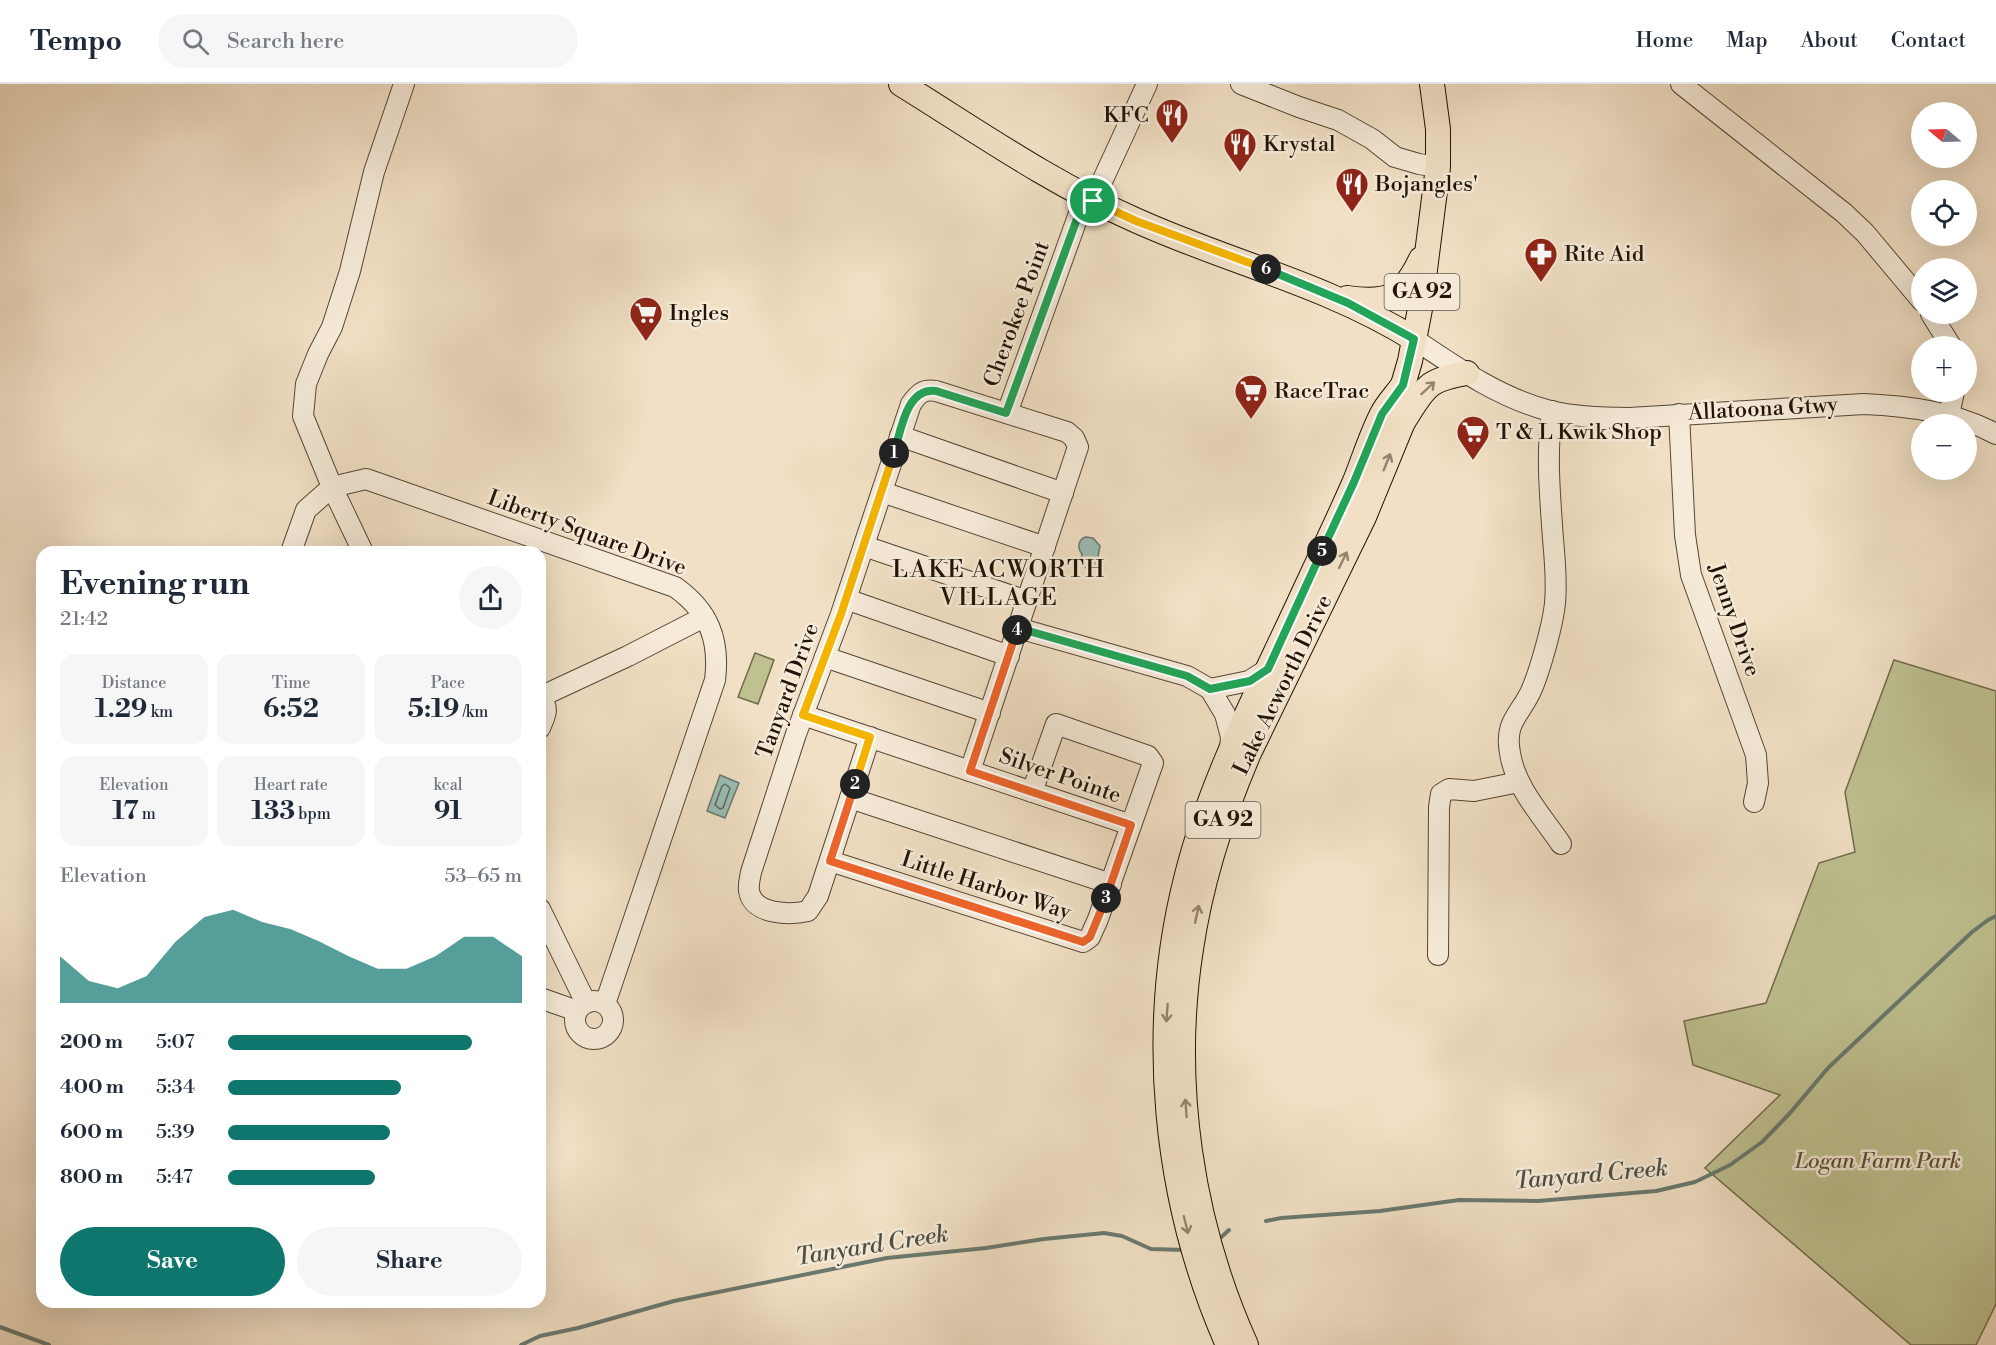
<!DOCTYPE html>
<html lang="en">
<head>
<meta charset="utf-8">
<style>
  :root { --surface:#fff; --page:#f6f6f7; --text:#1f2937; --muted:#747a83; --line:#e0e1e3; --accent:#0f766e }
  body { margin:0; font-family:"Libre Bodoni",serif; background:var(--page); color:var(--text); height:100vh; display:flex; flex-direction:column; font-size:22px; white-space:nowrap }
  * { box-sizing:border-box; margin:0 }
  p { font-size:20px; color:var(--muted) }
  .icon { flex:none; width:33px; height:33px; fill:none; stroke:currentColor; stroke-width:2; stroke-linecap:round; stroke-linejoin:round }
  .map { position:relative; flex:1; overflow:hidden }
  .details { position:absolute; left:36px; top:462px; width:510px; height:762px; display:flex; flex-direction:column; background:var(--surface); border-radius:18px; box-shadow:0 6px 24px #0002 }
  .details>* { flex:none }
  .needle { width:39px; rotate:289deg }
  .controls { position:absolute; left:1911px; top:18px; display:grid; gap:12px }
  .controls a { display:grid; place-items:center; width:66px; height:66px; border-radius:50%; background:var(--surface); box-shadow:0 6px 24px #0002; font-size:30px }
  .pin { position:absolute; display:grid; place-items:center; width:51px; height:51px; color:#fff; margin:-26px; border:3px solid #fff; border-radius:50%; box-shadow:0 2px 6px #0007 }
  .km { position:absolute; width:30px; height:30px; margin:-15px; border-radius:50%; background:#222; color:#fff; font-size:16px; line-height:30px; text-align:center }
  .round { display:grid; place-items:center; flex:none; width:63px; height:63px; border-radius:32px; background:var(--page) }
  .overview { display:flex; align-items:center; justify-content:space-between; height:102px; padding:0 24px }
  h1 { font-size:33px; font-weight:700; line-height:45px }
  .metrics { display:grid; grid-template-columns:repeat(3,1fr); gap:9px; height:102px; padding:6px 24px }
  .metrics div { display:grid; align-content:center; border-radius:15px; background:var(--page); text-align:center }
  .metrics b { font-size:26px; font-weight:700 }
  .metrics small { font-size:16px; font-weight:400 }
  .metrics p { font-size:16px }
  .chart { height:168px; padding:12px 24px }
  .chart p { display:flex; justify-content:space-between }
  .chart svg { width:100%; height:108px; margin-top:6px; fill:var(--accent); opacity:.7 }
  .action { display:flex; gap:12px; margin-top:auto; padding:12px 24px }
  .action a { flex:1; height:69px; border-radius:36px; background:var(--accent); color:#fff; font-size:24px; font-weight:700; line-height:69px; text-align:center }
  .action a+a { background:var(--page); color:var(--text) }
  ul { padding:0 24px; list-style:none; font-size:20px }
  li { display:grid; grid-template-columns:96px 72px 1fr; align-items:center; height:45px }
  li i { height:15px; border-radius:8px; background:var(--accent) }
  header { display:flex; align-items:center; gap:36px; box-sizing:border-box; height:84px; padding:0 30px; background:var(--surface); border-bottom:2px solid var(--line) }
  header strong { font-size:28px }
  nav { display:flex; gap:33px; margin-inline-start:auto; font-size:21px }
  .search { width:420px; height:54px; background:var(--page); display:flex; align-items:center; gap:15px; box-sizing:border-box; padding:0 21px; border-radius:33px; color:var(--muted); font-size:22px }
  .map>svg:first-child { display:block }
  .green { fill:#bfc191; stroke:#706a4b; stroke-width:1.5 }
  .water { fill:#9bbdb6; stroke:#6a796f; stroke-width:1.5 }
  .lines { fill:none; stroke-linecap:round; stroke-linejoin:round }
  .shore { stroke:#5e685e; stroke-width:1.5 }
  .stream { stroke:#6a796f; stroke-width:4 }
  .minor-casing { stroke:#554635; stroke-width:22 }
  .major-casing { stroke:#211305; stroke-width:26 }
  .minor { stroke:#f6ebd9; stroke-width:20 }
  .major { stroke:#f1e0c5; stroke-width:24 }
  .oneway { stroke:#93846f }
  .split-1-casing { stroke:#fff; stroke-width:12 }
  .split-2-casing { stroke:#fff; stroke-width:12 }
  .split-3-casing { stroke:#fff; stroke-width:12 }
  .split-4-casing { stroke:#fff; stroke-width:12 }
  .split-5-casing { stroke:#fff; stroke-width:12 }
  .split-6-casing { stroke:#fff; stroke-width:12 }
  .split-7-casing { stroke:#fff; stroke-width:12 }
  .split-1 { stroke:#22a559; stroke-width:8 }
  .split-2 { stroke:#f5b400; stroke-width:8 }
  .split-3 { stroke:#f0652b; stroke-width:8 }
  .split-4 { stroke:#f0652b; stroke-width:8 }
  .split-5 { stroke:#22a559; stroke-width:8 }
  .split-6 { stroke:#22a559; stroke-width:8 }
  .split-7 { stroke:#f5b400; stroke-width:8 }
  .labels { text-anchor:middle; dominant-baseline:central; stroke-width:5; stroke-linejoin:round; paint-order:stroke }
  .shield { fill:#f6ebd9; stroke:#615445; stroke-width:1.5 }
  .shield-label { font-size:21px; font-weight:bold; fill:#211305 }
  .poi-label { font-size:22px; fill:#211305; stroke:#f6ebd9; text-anchor:start }
  .street-label { font-size:22px; fill:#211305; stroke:#f6ebd9 }
  .park-label { font-size:22px; font-style:italic; fill:#585036; stroke:#f6ebd9 }
  .neighbourhood-label { font-size:24px; letter-spacing:1.5px; fill:#211305; stroke:#f6ebd9 }
  .water-label { font-size:24px; font-style:italic; fill:#4c4e43; stroke:#f6ebd9 }
</style>
</head>
<body>
<header>
<strong>Tempo</strong>
<div class="search"><svg class="icon" aria-label="search" viewBox="0 0 24 24"><circle cx="10" cy="10" r="6"/><path d="M15 15l6 6"/></svg>Search here</div>
<nav><a>Home</a><a>Map</a><a>About</a><a>Contact</a></nav>
</header>
<div class="map">
<svg width="1996" height="1261" viewBox="0 0 1996 1261">
  <rect width="100%" height="100%" fill="#f1e0c5"/>
  <filter id="stains"><feTurbulence type="fractalNoise" baseFrequency=".00333" numOctaves="4"/><feColorMatrix values="0 0 0 0 .2 0 0 0 0 .09 0 0 0 0 .02 0 0 0 .5 -.17"/></filter>
  <radialGradient id="worn" r=".72"><stop offset=".6" stop-color="#630" stop-opacity="0"/><stop offset="1" stop-color="#630" stop-opacity=".3"/></radialGradient>
  <!-- green -->
  <g class="green">
    <path d="M755 569 774 576 758 620 738 613Z"/>
    <path d="M1894 576 1996 607V1220L1976 1261H1911L1705 1084 1780 1011 1693 981 1684 937 1766 919 1819 779 1855 768 1845 708Z"/>
  </g>
  <!-- water -->
  <g class="water">
    <path d="M1086 453 1093 454 1100 462 1096 483 1087 485 1080 477 1082 470C1077 464 1078 455 1086 453Z"/>
    <path d="M720 691 739 699 725 734 707 727Z"/>
  </g>
  <g class="lines">
    <!-- shore -->
    <path class="shore" d="M725 700 730 704 723 724 720 725 715 721 722 702Z"/>
    <!-- stream -->
    <g class="stream">
      <path d="M1266 1137 1281 1134 1380 1127 1459 1116 1538 1117 1656 1107 1695 1098 1730 1081 1762 1058 1790 1029 1828 984 1972 848 1988 836 1996 832"/>
      <path d="M1218 1156 1229 1146"/>
      <path d="M0 1243 49 1261"/>
      <path d="M521 1261 540 1252 578 1244 674 1217 887 1174 986 1164 1044 1155 1104 1149 1122 1152 1151 1165 1186 1166"/>
    </g>
    <defs>
      <g id="minor">
        <path d="M1241 0 1299 23 1338 36 1372 55 1395 73 1419 80 1438 83"/>
        <path d="M1681 0 1844 129 1865 149 1922 217"/>
        <path d="M1093 117 1147 0"/>
        <path d="M1931 230 1951 262"/>
        <path d="M1414 255C1457 284 1500 314 1550 327 1575 333 1603 334 1629 334L1864 320C1910 322 1955 328 1996 350"/>
        <path d="M1552 327C1546 370 1550 412 1553 455 1555 476 1557 498 1555 519 1553 540 1540 587 1531 607 1520 631 1504 638 1510 669 1515 703 1542 732 1561 760"/>
        <path d="M1007 329 1085 113"/>
        <path d="M1679 330 1685 451 1691 491 1756 671 1758 699 1754 718"/>
        <path d="M1949 331 1954 308"/>
        <path d="M900 352 1063 409"/>
        <path d="M882 408 1045 463"/>
        <path d="M864 462 1027 517"/>
        <path d="M291 468 306 426 332 403 366 395 675 503C709 527 720 556 715 596L605 920"/>
        <path d="M363 468 332 403 303 332 306 300 318 270 332 243 350 187 374 88 404 0"/>
        <path d="M846 515 1009 572"/>
        <path d="M1018 544 1187 592 1210 605 1225 630 1231 653 1230 665"/>
        <path d="M825 573 990 629"/>
        <path d="M1210 605 1249 597 1268 585"/>
        <path d="M540 613 628 572 704 533"/>
        <path d="M540 615C551 623 544 634 540 644"/>
        <path d="M803 631 1131 741"/>
        <path d="M870 653 818 812 808 827C790 831 753 831 749 807 748 801 750 794 751 788L796 650 841 530 911 320C919 309 923 305 936 307L1067 348 1074 354 1078 363 970 687"/>
        <path d="M850 714 1111 800"/>
        <path d="M830 777 1083 858 1090 853 1098 835 1153 679 1148 672 1056 640 1032 708"/>
        <path d="M540 825 586 919"/>
        <path d="M1438 871 1439 723 1441 710 1449 705 1474 707 1519 698"/>
        <path d="M540 914 577 927"/>
        <circle cx="594" cy="936" r="19"/>
      </g>
      <g id="major">
        <path d="M901 0C977 47 1051 99 1133 135 1227 178 1326 200 1414 255"/>
        <path d="M1347 214C1389 220 1403 213 1421 175"/>
        <path d="M1403 338C1425 304 1425 296 1467 289"/>
        <path d="M1228 1261C1164 1116 1147 946 1187 791 1212 692 1262 600 1304 508 1321 471 1339 434 1355 397 1364 375 1371 351 1382 330 1387 320 1396 311 1403 301"/>
        <path d="M1246 1261C1191 1139 1170 998 1191 865 1201 797 1222 732 1249 669L1364 433 1403 338V301L1410 277 1420 225 1438 83V45L1432 0"/>
      </g>
    </defs>
    <!-- minor casing -->
    <use href="#minor" class="minor-casing"/>
    <!-- major casing -->
    <use href="#major" class="major-casing"/>
    <!-- minor -->
    <use href="#minor" class="minor"/>
    <!-- major -->
    <use href="#major" class="major"/>
  </g>
  <!-- one-way arrows -->
  <defs><path id="oneway-shaft" d="M-6 0H5M1.5-3L5.5 0L1.5 3" fill="none" stroke-width="1.6" stroke-linecap="round" stroke-linejoin="round" transform="scale(1.5)"/></defs>
  <g class="oneway">
    <use href="#oneway-shaft" transform="translate(1428 304) rotate(-43)"/>
    <use href="#oneway-shaft" transform="translate(1387 378) rotate(-68)"/>
    <use href="#oneway-shaft" transform="translate(1343 476) rotate(-64)"/>
    <use href="#oneway-shaft" transform="translate(1197 830) rotate(-78)"/>
    <use href="#oneway-shaft" transform="translate(1167 929) rotate(94)"/>
    <use href="#oneway-shaft" transform="translate(1186 1024) rotate(-94)"/>
    <use href="#oneway-shaft" transform="translate(1186 1141) rotate(76)"/>
  </g>
  <g class="lines">
    <defs>
      <path id="split-1" d="M894 369C901 347 906 303 936 307L1006 329 1085 113 1093 117"/>
      <path id="split-2" d="M855 700 870 653 803 631 841 530 894 369"/>
      <path id="split-3" d="M855 700 830 777 1083 858 1090 853 1106 814"/>
      <path id="split-4" d="M1017 546 970 687 1131 741 1106 814"/>
      <path id="split-5" d="M1017 546 1018 544 1187 592 1210 605 1250 597 1268 585 1322 467"/>
      <path id="split-6" d="M1266 185 1348 219 1414 255 1403 301 1382 330 1354 398 1322 467"/>
      <path id="split-7" d="M1093 117 1136 137 1266 185"/>
    </defs>
    <!-- split-1 casing -->
    <use href="#split-1" class="split-1-casing"/>
    <!-- split-2 casing -->
    <use href="#split-2" class="split-2-casing"/>
    <!-- split-3 casing -->
    <use href="#split-3" class="split-3-casing"/>
    <!-- split-4 casing -->
    <use href="#split-4" class="split-4-casing"/>
    <!-- split-5 casing -->
    <use href="#split-5" class="split-5-casing"/>
    <!-- split-6 casing -->
    <use href="#split-6" class="split-6-casing"/>
    <!-- split-7 casing -->
    <use href="#split-7" class="split-7-casing"/>
    <!-- split-1 -->
    <use href="#split-1" class="split-1"/>
    <!-- split-2 -->
    <use href="#split-2" class="split-2"/>
    <!-- split-3 -->
    <use href="#split-3" class="split-3"/>
    <!-- split-4 -->
    <use href="#split-4" class="split-4"/>
    <!-- split-5 -->
    <use href="#split-5" class="split-5"/>
    <!-- split-6 -->
    <use href="#split-6" class="split-6"/>
    <!-- split-7 -->
    <use href="#split-7" class="split-7"/>
  </g>
  <!-- icons -->
  <defs>
    <symbol id="restaurant-pin" viewBox="-11 -11 22 30"><path d="M0 17L-7.5 6A9.5 9.5 0 1 1 7.5 6Z" fill="#8f2418" stroke="#f6ebd9"/><path d="M-5-6h1v4h1v-4h1v4h1v-4h1v5L-1.5 .5V6h-2V.5L-5-1ZM5-6V6H3V1.5H1.5Q1.5-4 5-6Z" fill="#fff"/></symbol>
    <symbol id="pharmacy-pin" viewBox="-11 -11 22 30"><path d="M0 17L-7.5 6A9.5 9.5 0 1 1 7.5 6Z" fill="#8f2418" stroke="#f6ebd9"/><path d="M-2-6h4v4h4v4h-4v4h-4v-4h-4v-4h4Z" fill="#fff"/></symbol>
    <symbol id="supermarket-pin" viewBox="-11 -11 22 30"><path d="M0 17L-7.5 6A9.5 9.5 0 1 1 7.5 6Z" fill="#8f2418" stroke="#f6ebd9"/><path d="M-6-5.5h2.5l.6 2H6L4.5 2H-2.5L-4.4-4H-6ZM-1.5 3.2a1.3 1.3 0 1 0 .1 0ZM3 3.2a1.3 1.3 0 1 0 .1 0Z" fill="#fff"/></symbol>
  </defs>
  <g fill-rule="evenodd">
    <use href="#restaurant-pin" x="1153" y="12" width="38" height="52"/>
    <use href="#restaurant-pin" x="1221" y="41" width="38" height="52"/>
    <use href="#restaurant-pin" x="1333" y="81" width="38" height="52"/>
    <use href="#pharmacy-pin" x="1522" y="151" width="38" height="52"/>
    <use href="#supermarket-pin" x="627" y="210" width="38" height="52"/>
    <use href="#supermarket-pin" x="1232" y="288" width="38" height="52"/>
    <use href="#supermarket-pin" x="1454" y="329" width="38" height="52"/>
  </g>
  <g class="labels">
    <!-- shield labels -->
    <g class="shield">
      <rect x="1384.5" y="190" width="75" height="36" rx="4.5"/>
      <rect x="1185.5" y="718" width="75" height="36" rx="4.5"/>
    </g>
    <g class="shield-label">
      <text x="1422" y="208">GA 92</text>
      <text x="1223" y="736">GA 92</text>
    </g>
    <!-- poi labels -->
    <g class="poi-label">
      <text x="1149" y="31" text-anchor="end">KFC</text>
      <text x="1263" y="60">Krystal</text>
      <text x="1375" y="100">Bojangles'</text>
      <text x="1564" y="170">Rite Aid</text>
      <text x="669" y="229">Ingles</text>
      <text x="1274" y="307">RaceTrac</text>
      <text x="1496" y="348">T &amp; L Kwik Shop</text>
    </g>
    <!-- street labels -->
    <g class="street-label">
      <text transform="translate(1017 230) rotate(-70)">Cherokee Point</text>
      <text transform="translate(1763 325) rotate(-3)">Allatoona Gtwy</text>
      <text transform="translate(587 449) rotate(20)">Liberty Square Drive</text>
      <text transform="translate(1734 536) rotate(71)">Jenny Drive</text>
      <text transform="translate(1283 601) rotate(-64)">Lake Acworth Drive</text>
      <text transform="translate(788 607) rotate(-70)">Tanyard Drive</text>
      <text transform="translate(1060 692) rotate(19)">Silver Pointe</text>
      <text transform="translate(986 802) rotate(18)">Little Harbor Way</text>
    </g>
    <!-- park labels -->
    <g class="park-label">
      <text x="1878" y="1077">Logan Farm Park</text>
    </g>
    <!-- neighbourhood labels -->
    <g class="neighbourhood-label">
      <text x="999" y="486">LAKE ACWORTH<tspan x="999" dy="28">VILLAGE</tspan></text>
    </g>
    <!-- water labels -->
    <g class="water-label">
      <text transform="translate(1591 1091) rotate(-5)">Tanyard Creek</text>
      <text transform="translate(872 1162) rotate(-9)">Tanyard Creek</text>
    </g>
  </g>
  <rect width="100%" height="100%" filter="url(#stains)"/>
  <rect width="100%" height="100%" fill="url(#worn)"/>
</svg>
<div class="controls">
<a><svg class="needle" viewBox="-14 -14 28 28"><path d="M0-13l5 13h-10z" fill="#e53935"/><path d="M0 13l5-13h-10z" fill="#747a83"/></svg></a>
<a><svg class="icon" aria-label="locate" viewBox="0 0 24 24"><circle cx="12" cy="12" r="6"/><path d="M12 2v4M12 18v4M2 12h4M18 12h4"/></svg></a>
<a><svg class="icon" aria-label="layers" viewBox="0 0 24 24"><path d="M12 4l9 5-9 5-9-5zM3 14l9 5 9-5"/></svg></a>
<a>+</a>
<a>−</a>
</div>
<div class="pin" style="left:1093px;top:117px;background:#1e9e55"><svg class="icon" aria-label="arrive" viewBox="0 0 24 24"><path d="M6 21V4h12l-3 4 3 4H6"/></svg></div>
<b class="km" style="left:894px;top:369px">1</b>
<b class="km" style="left:855px;top:700px">2</b>
<b class="km" style="left:1106px;top:814px">3</b>
<b class="km" style="left:1017px;top:546px">4</b>
<b class="km" style="left:1322px;top:467px">5</b>
<b class="km" style="left:1266px;top:185px">6</b>
<section class="details">
<div class="overview"><div><h1>Evening run</h1><p>21:42</p></div><a class="round"><svg class="icon" aria-label="share" viewBox="0 0 24 24"><path d="M12 15V3M7 8l5-5 5 5M5 13v7h14v-7"/></svg></a></div>
<div class="metrics">
<div><p>Distance</p><b>1.29<small> km</small></b></div>
<div><p>Time</p><b>6:52</b></div>
<div><p>Pace</p><b>5:19<small> /km</small></b></div>
</div>
<div class="metrics">
<div><p>Elevation</p><b>17<small> m</small></b></div>
<div><p>Heart rate</p><b>133<small> bpm</small></b></div>
<div><p>kcal</p><b>91</b></div>
</div>
<div class="chart"><p><span>Elevation</span>53–65 m</p>
<svg viewBox="0 0 160 44" preserveAspectRatio="none"><path d="M0 44V25L10 35L20 38L30 33L40 19L50 9L60 6L70 11L80 14L90 19L100 25L110 30L120 30L130 25L140 17L150 17L160 25V44z"/></svg>
</div>
<ul>
<li><b>200 m</b>5:07<i style="width:83%"></i></li>
<li><b>400 m</b>5:34<i style="width:59%"></i></li>
<li><b>600 m</b>5:39<i style="width:55%"></i></li>
<li><b>800 m</b>5:47<i style="width:50%"></i></li>
</ul>
<div class="action"><a>Save</a><a>Share</a></div>
</section>
</div>
</body>
</html>
